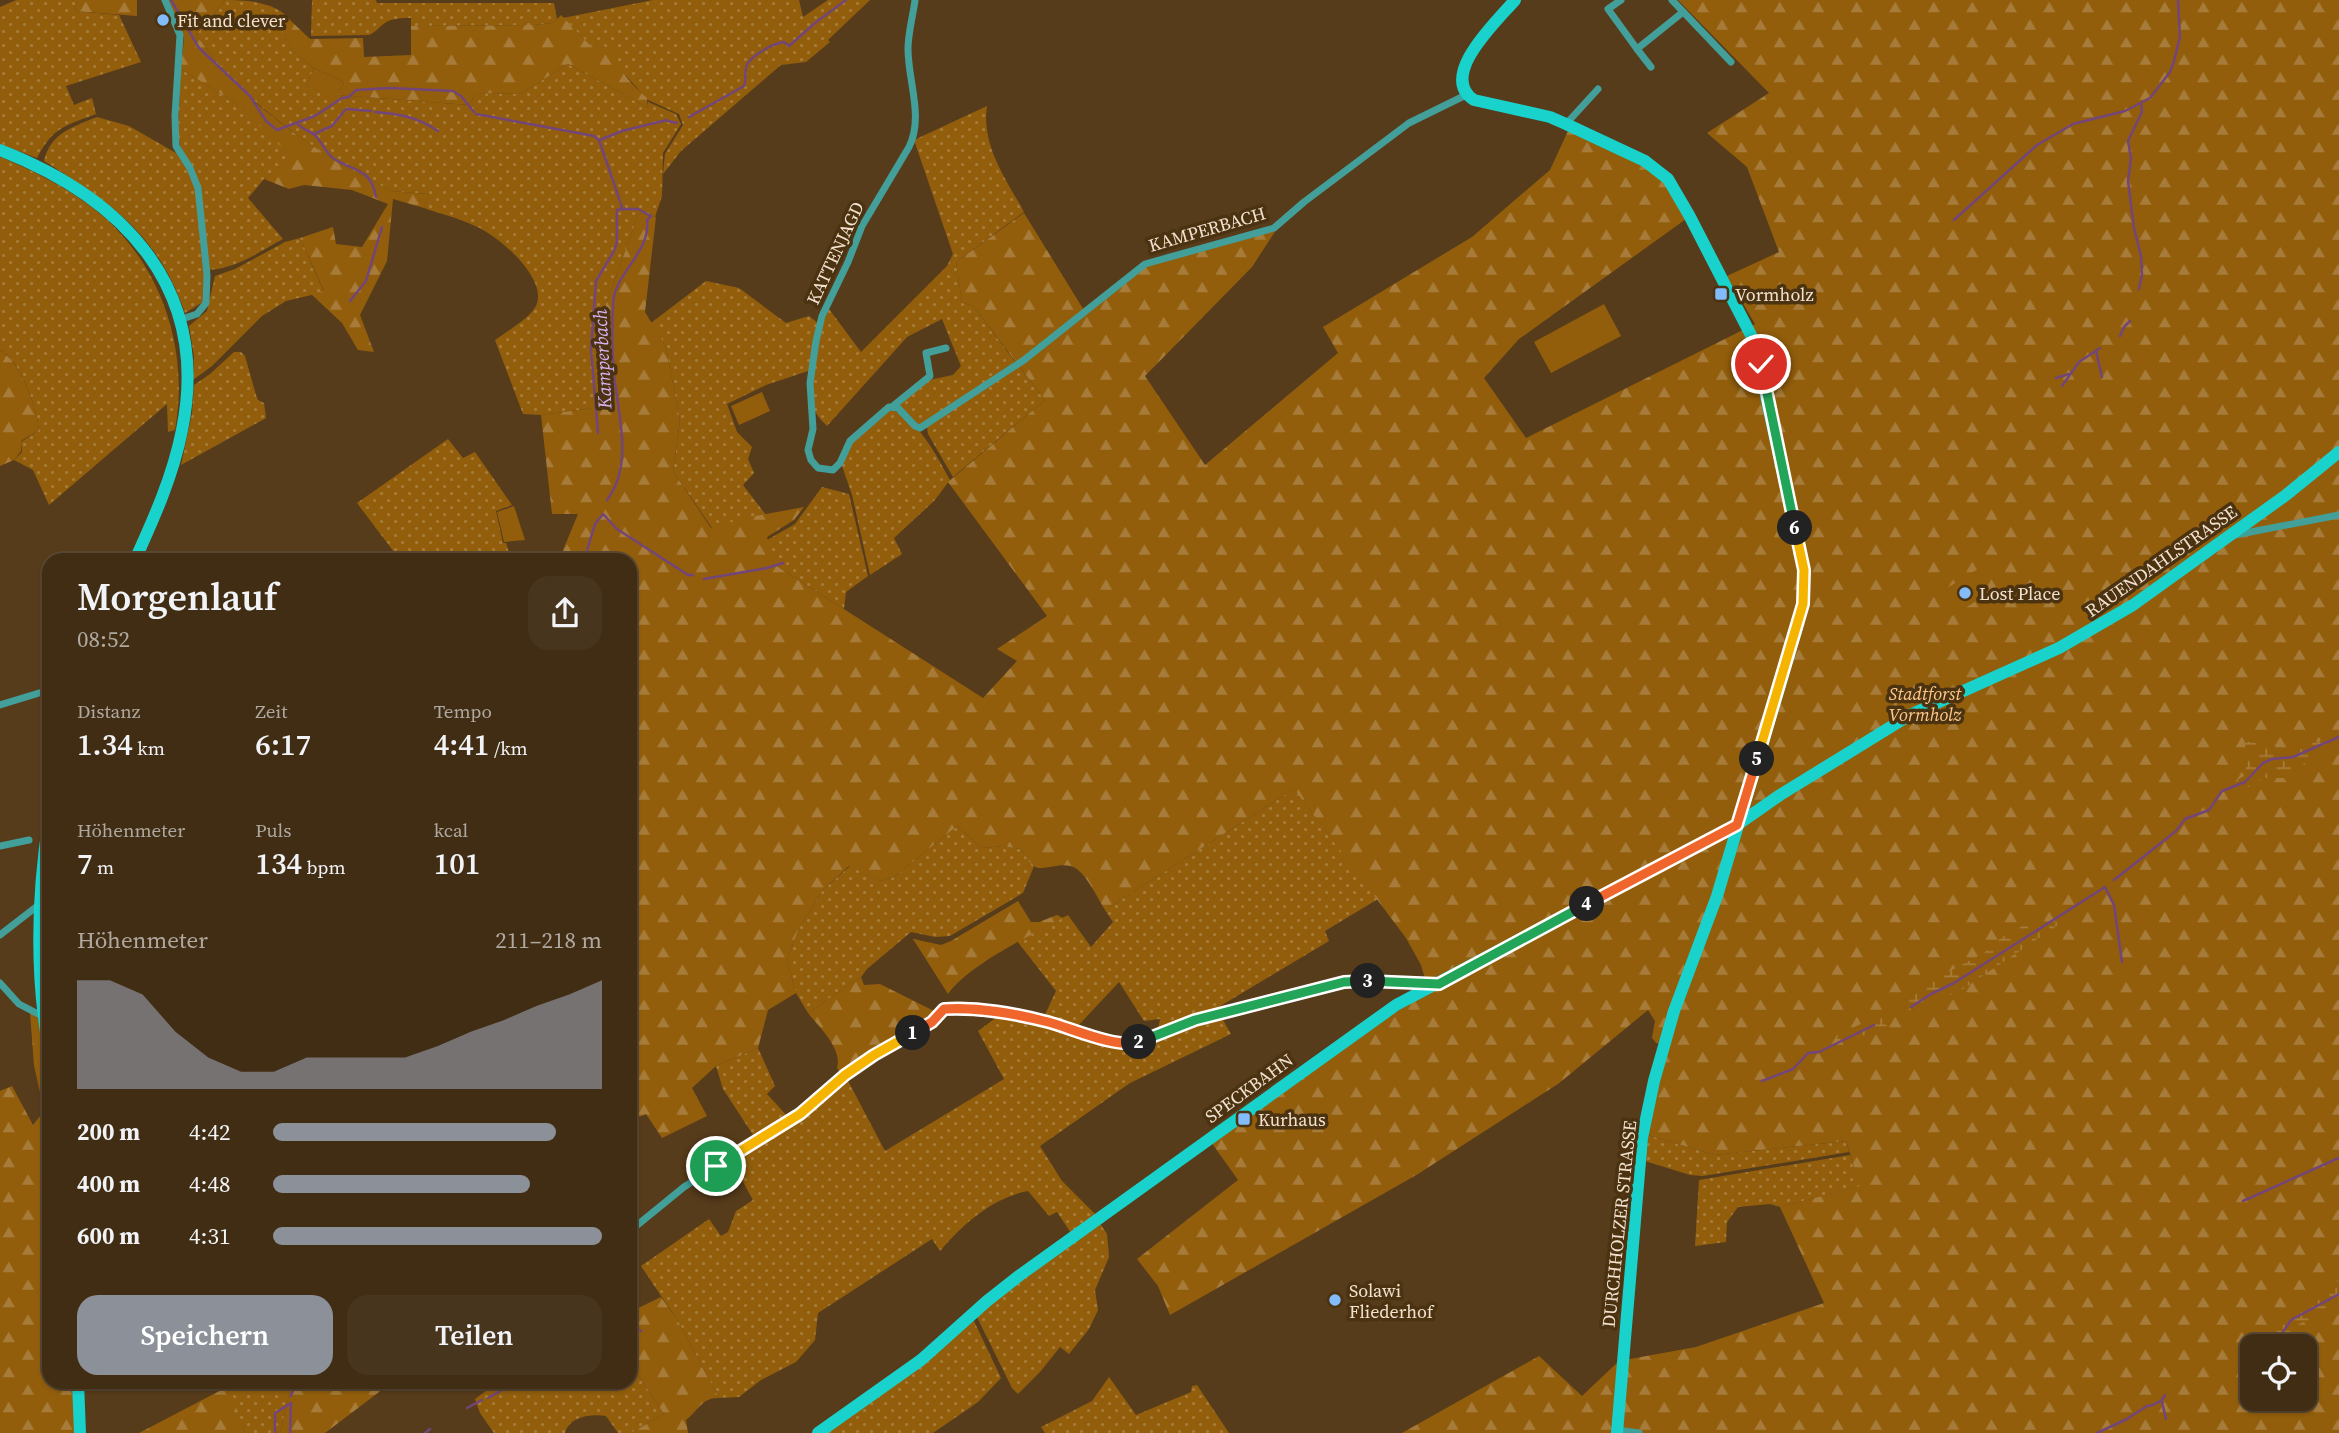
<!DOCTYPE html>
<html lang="de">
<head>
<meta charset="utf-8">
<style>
  :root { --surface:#412d14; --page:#48351d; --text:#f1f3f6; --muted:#aea8a0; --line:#5a4934; --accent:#8c9099 }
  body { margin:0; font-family:"Source Serif 4",serif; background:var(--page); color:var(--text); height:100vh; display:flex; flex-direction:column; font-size:26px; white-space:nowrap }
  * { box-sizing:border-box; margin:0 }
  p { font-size:23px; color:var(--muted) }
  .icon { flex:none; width:38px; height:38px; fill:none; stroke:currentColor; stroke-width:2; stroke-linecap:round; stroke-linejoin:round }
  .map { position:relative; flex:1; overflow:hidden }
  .drawer { position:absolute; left:42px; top:553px; width:595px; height:836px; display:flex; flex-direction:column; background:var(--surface); border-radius:21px; box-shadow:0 2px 5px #0004,0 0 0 2px var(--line) }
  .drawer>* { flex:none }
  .fabs { position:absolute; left:2240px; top:1334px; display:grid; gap:14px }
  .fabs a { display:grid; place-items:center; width:77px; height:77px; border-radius:14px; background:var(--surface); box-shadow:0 2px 5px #0004,0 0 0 2px var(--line); font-size:35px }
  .pin { position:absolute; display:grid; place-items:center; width:60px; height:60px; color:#fff; margin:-30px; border:4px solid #fff; border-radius:50%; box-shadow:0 2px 7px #0007 }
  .km { position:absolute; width:35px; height:35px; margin:-18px; border-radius:50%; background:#222; color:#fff; font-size:19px; line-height:35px; text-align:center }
  .round { display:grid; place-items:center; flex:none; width:74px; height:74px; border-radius:21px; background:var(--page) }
  .headline { display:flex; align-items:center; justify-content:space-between; height:119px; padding:0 35px }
  h1 { font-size:38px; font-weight:600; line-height:52px }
  .figures { display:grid; grid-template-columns:repeat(3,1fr); gap:10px; height:119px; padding:7px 35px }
  .figures div { display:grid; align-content:center }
  .figures b { font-size:30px; font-weight:600 }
  .figures small { font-size:19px; font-weight:400 }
  .figures p { font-size:19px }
  .chart { height:196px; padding:14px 35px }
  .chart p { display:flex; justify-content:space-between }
  .chart svg { width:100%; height:126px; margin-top:7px; fill:var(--accent); opacity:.7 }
  .button { display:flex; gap:14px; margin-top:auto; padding:14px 35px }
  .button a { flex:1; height:80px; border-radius:21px; background:var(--accent); color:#fff; font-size:28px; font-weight:600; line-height:80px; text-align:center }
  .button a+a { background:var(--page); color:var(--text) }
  ul { padding:0 35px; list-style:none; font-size:23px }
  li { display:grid; grid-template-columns:112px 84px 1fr; align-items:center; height:52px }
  li i { height:18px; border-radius:9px; background:var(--accent) }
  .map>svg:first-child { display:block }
  .grass { fill:url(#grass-dots) }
  .forest { fill:url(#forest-firs); fill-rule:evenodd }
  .wetland { fill:url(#wetland-marsh) }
  .park { fill:#925e0c }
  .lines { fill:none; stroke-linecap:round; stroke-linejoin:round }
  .stream { stroke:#72467a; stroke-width:2.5 }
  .street { stroke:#429f9a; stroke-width:7 }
  .secondary { stroke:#19d2cb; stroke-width:12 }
  .split-1-casing { stroke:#fff; stroke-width:14 }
  .split-2-casing { stroke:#fff; stroke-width:14 }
  .split-3-casing { stroke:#fff; stroke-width:14 }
  .split-4-casing { stroke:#fff; stroke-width:14 }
  .split-5-casing { stroke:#fff; stroke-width:14 }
  .split-6-casing { stroke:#fff; stroke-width:14 }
  .split-7-casing { stroke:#fff; stroke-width:14 }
  .split-1 { stroke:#f5b400; stroke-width:9 }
  .split-2 { stroke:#f0652b; stroke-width:9 }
  .split-3 { stroke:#22a559; stroke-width:9 }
  .split-4 { stroke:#22a559; stroke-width:9 }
  .split-5 { stroke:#f0652b; stroke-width:9 }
  .split-6 { stroke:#f5b400; stroke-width:9 }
  .split-7 { stroke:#22a559; stroke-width:9 }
  .poi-dot { fill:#82bcfa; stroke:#4b3210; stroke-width:2.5 }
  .labels { text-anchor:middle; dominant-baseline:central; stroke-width:7; stroke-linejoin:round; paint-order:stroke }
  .poi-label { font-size:18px; fill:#f2e2cf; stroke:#4b3210; text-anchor:start }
  .street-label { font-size:18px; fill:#f2e2cf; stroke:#4b3210 }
  .park-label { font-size:18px; font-style:italic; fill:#feca8c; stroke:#4b3210 }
  .water-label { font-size:19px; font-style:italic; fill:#d7b1f3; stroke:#4b3210 }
</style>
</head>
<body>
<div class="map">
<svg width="2339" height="1433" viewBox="0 0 2339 1433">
  <defs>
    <pattern id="grass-dots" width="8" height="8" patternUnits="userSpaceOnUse" patternTransform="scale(1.75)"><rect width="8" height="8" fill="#925e0c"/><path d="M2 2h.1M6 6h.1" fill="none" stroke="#a77c3a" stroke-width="1.8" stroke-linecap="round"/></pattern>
    <pattern id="forest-firs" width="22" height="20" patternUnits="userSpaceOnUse" patternTransform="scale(1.75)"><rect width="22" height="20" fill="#925e0c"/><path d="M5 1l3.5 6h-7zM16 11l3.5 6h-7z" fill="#a77c3a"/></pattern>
    <pattern id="wetland-marsh" width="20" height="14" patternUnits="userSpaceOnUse" patternTransform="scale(1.75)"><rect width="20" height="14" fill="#925e0c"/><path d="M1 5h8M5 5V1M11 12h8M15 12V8" fill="none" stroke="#a77c3a"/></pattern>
  </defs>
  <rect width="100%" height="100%" fill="#573c1b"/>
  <!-- grass -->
  <g class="grass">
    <path d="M16 0H77L75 11 119 15 141 62 66 86 74 105 92 98 96 114C65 126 53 127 37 158L0 144V7Z"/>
    <path d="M225 0C247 0 278 2 291 21L277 18 292 51 314 68 306 86 336 99 338 95 469 105 476 93 520 94 568 64 648 108V102L676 114 681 124 663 153 662 196 655 217 639 213 602 315 608 406 541 415 523 414 495 340C507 331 529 319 536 306 549 279 498 235 475 226 459 218 441 214 424 208L429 194 391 191 340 164 298 136 259 105 225 72 196 35Z"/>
    <path d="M312 0H376L377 3H554L557 19 553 23 533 25 411 26V18C403 18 392 18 385 23 379 27 376 32 369 35L311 36Z"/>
    <path d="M653 0H799L803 17 828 0H870L828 40 830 42 806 62 781 65 681 151 663 174 665 154 683 125 679 114 648 100 618 67 614 50 589 44 563 18Z"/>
    <path d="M181 69 234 102 294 158 264 179 248 198 283 239C259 252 237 268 209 270L201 187 180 145 178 131Z"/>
    <path d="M987 106C981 145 1006 179 1024 212L956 262 962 302 974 307 1016 363 919 425 898 405 929 380 953 375 961 366 942 319 907 337 827 426C822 421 816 415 814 408 807 383 817 332 829 309L861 352 947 266 953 254 914 140Z"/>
    <path d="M97 117 129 126 176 153 189 170 195 187 206 292 203 302 185 313C158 234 111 203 44 161 50 133 73 127 97 117Z"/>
    <path d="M0 157C32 170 66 187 94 209 160 260 190 348 175 430L168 432 167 404 49 505 33 470 14 460 22 452 21 442 39 430C37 407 20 360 0 350Z"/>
    <path d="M300 238 324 292 286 301 262 316 212 366 193 380 194 356 189 326 207 311 215 276 235 269 285 242Z"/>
    <path d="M706 281 739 288 786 323 809 316 819 324 811 370 766 385 727 404 737 432 752 447 748 459 754 473 743 485 766 515 712 528 673 471 680 421 666 347 651 323Z"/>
    <path d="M234 352H241L245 356 256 395 258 400 264 403 266 418 181 465 192 413 194 385 210 374Z"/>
    <path d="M1018 365 1045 400 953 477 928 434 927 427Z"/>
    <path d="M889 410C914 411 939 460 950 480L934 501 894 538 902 554 870 575 852 495 841 463 847 447Z"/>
    <path d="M448 439 463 458 475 452 512 505 496 511 503 543H506L510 556 516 555 518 560H400L357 503Z"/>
    <path d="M822 487 849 494 868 576 846 592 844 609 775 565 767 540 795 524Z"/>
    <path d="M1294 789 1378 899 1325 931 1329 941 1217 1008 1219 1012 1160 1033 1158 1029 1160 1019 1144 1021 1119 982 1075 1029 1043 1019 1056 991 1017 941 1068 915 1091 947 1113 922 1105 910Z"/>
    <path d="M957 826 982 848 1003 846 1020 849 1034 866 1023 893 950 936 935 937 911 932 867 969 861 977 808 1013 796 993 787 960 799 928 822 891 850 866 881 881 894 877Z"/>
    <path d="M1001 1014 1130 1047 1139 1046 1220 1015 1231 1034 1130 1083 1040 1146 1062 1181 1097 1216 1071 1233 1057 1212 1049 1216 1028 1191C992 1198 963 1224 940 1251L932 1239 818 1313 815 1340 796 1362 761 1380 739 1397 719 1398 678 1321 641 1266 709 1219 721 1236 728 1232 736 1211 753 1200 731 1160 846 1077 885 1151 1004 1079 978 1031Z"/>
    <path d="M758 1048 775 1086 767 1094 788 1117 755 1138 723 1089 716 1066Z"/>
    <path d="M1648 1135 1714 1155 1846 1141 1849 1152 1703 1176 1690 1175 1645 1161Z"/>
    <path d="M1850 1155 1861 1186 1780 1207 1770 1204 1738 1207 1727 1222 1726 1242 1695 1246 1699 1180Z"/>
    <path d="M1099 1222 1107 1234 1109 1257 1095 1290 1098 1310 1089 1329 1069 1354 1060 1347 1040 1372 1018 1394 1012 1388 976 1315Z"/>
    <path d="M973 1319 1001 1378 978 1402 933 1433H823Z"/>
    <path d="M630 1363 664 1414 631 1433H618L606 1416C591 1414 570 1416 565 1433H494L480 1413 475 1399 497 1383 630 1382Z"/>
    <path d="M1109 1377 1136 1415 1191 1392 1192 1386 1197 1385 1229 1433H1045L1041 1427 1092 1401Z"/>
    <path d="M227 1383H292L280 1433H245Z"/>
  </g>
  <!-- forest -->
  <g class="forest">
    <path d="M77 0H137V16L75 11Z"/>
    <path d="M168 0H225L196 35 225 72 258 105 298 136 340 164 391 191 429 194 424 208 393 199 387 261 360 315 374 352 358 350 342 323 311 294 324 291 300 238 333 227 336 244 362 247 388 204 352 190 304 185 289 189 264 179 293 158 234 102 181 69 184 38Z"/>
    <path d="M1678 0H2339V1433H1402L1539 1356 1582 1396 1619 1361 1696 1347 1824 1303 1780 1207 1860 1186 1846 1141 1714 1155 1648 1135 1666 1045 1656 1043 1652 1038 1655 1021 1648 1010 1558 1084 1418 1174 1170 1315 1158 1286 1137 1259 1238 1180 1211 1142 1361 1033 1429 992 1421 965 1406 938 1294 789 1105 910C1097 897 1089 879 1077 869 1063 859 1041 873 1034 866 1029 863 1025 854 1020 849L1003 846 982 848 957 826 894 877 881 881 849 866 822 891 799 928 787 960 796 993 768 1010 758 1048 716 1066 692 1088 707 1116 662 1138 646 1114 630 1121V560H559L578 514H552L541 415 608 406 602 315 639 213 656 217 645 312 666 347 680 421 673 471 711 528 745 518 804 507 794 520 767 537 775 565 983 698 1017 661 997 649 1047 616 948 482 1045 400 974 307 962 302 956 262 1024 213 1085 312 1146 265 1276 230 1252 267 1145 376 1205 465 1338 353 1323 327 1472 237 1550 170 1568 131 1653 171 1671 191 1686 219 1519 339 1484 378 1526 438 1755 324 1727 276 1779 252 1747 167 1707 133 1769 93ZM2252 1346H2305V1398H2252Z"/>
    <path d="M561 15 589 44 614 49C620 74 629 81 647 98L648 108 568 64 520 94 476 93 469 105 338 95 344 82 314 68 292 51 276 18 291 21 310 39 363 38 364 57 411 55V26L533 25 553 23Z"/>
    <path d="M0 350C20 361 37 407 39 430L21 441V451L14 460 0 466Z"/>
    <path d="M1018 901 1031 922H1039L1057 915 1063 918C1032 934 967 966 948 994L913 939 941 945 951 941Z"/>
    <path d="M861 977 864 985 880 984 934 1011 933 1018 842 1075 837 1068C843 1049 819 1027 808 1013Z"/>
    <path d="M30 1013 41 1020 49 1062V1382L76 1383 74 1433H0V1091L12 1086 33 1125 44 1111 34 1065Z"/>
    <path d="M661 1297 678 1321 719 1398C702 1397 698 1411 686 1420L688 1433H631L664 1414 630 1363V1312Z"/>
    <path d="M292 1383V1382L391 1383 325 1433H280Z"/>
    <path d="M229 1386 245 1433H139Z"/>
  </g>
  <!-- wetland -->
  <g class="wetland">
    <path d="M2339 734V743L2330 745 2301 766 2299 778H2264L2234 795 2226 786 2246 775 2245 742H2259L2290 751Z"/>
    <path d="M2034 920 2061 923 1963 989 1914 1012 1899 998 1984 953 2002 937Z"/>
    <path d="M1880 1015 1887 1026 1860 1037 1837 1039 1838 1035Z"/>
    <path d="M2339 1280V1308L2299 1324 2274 1345 2260 1346 2256 1336Z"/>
  </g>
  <!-- park -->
  <g class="park">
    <path d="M314 68 344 82 336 100 306 86Z"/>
    <path d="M1604 304 1621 336 1551 373 1534 342Z"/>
    <path d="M762 392 770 411 739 425 731 406Z"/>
    <path d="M514 506 525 540 504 542 497 512Z"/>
    <path d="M1978 569 1991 592 1952 616 1939 593Z"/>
  </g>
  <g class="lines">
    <!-- stream -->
    <g class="stream">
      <path d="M171 0 199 48 250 96 266 121 277 130 315 116 342 98 349 97 356 90 390 88 453 91 461 96 474 112"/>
      <path d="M375 112C400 114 417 117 438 131"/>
      <path d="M476 114 594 136 599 140 620 201"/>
      <path d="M689 117 744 86C747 79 743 70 748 63 754 54 774 43 784 42L789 46 815 23 846 0"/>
      <path d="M668 121 677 123"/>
      <path d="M298 124C303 130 311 131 316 136 323 144 325 152 333 158 353 172 371 167 376 197"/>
      <path d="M314 134 332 126 346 109 371 111"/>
      <path d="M600 140 622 131 667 120"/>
      <path d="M1954 220 2037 145 2073 124 2125 111 2150 98 2170 72 2174 61 2180 37 2178 0"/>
      <path d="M2139 289 2142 275 2141 256 2134 228 2128 181 2131 158 2128 141 2142 112 2141 103"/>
      <path d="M350 301 366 281 382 227"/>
      <path d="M2120 336 2124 327 2130 321"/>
      <path d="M2096 351 2102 377"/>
      <path d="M2056 378 2069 374"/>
      <path d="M2062 386 2079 362 2100 348"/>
      <path d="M598 433 591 349 596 281 614 251 617 242V210L622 209"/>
      <path d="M607 500C634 464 618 415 614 374 612 351 612 327 613 304 614 273 651 253 647 220L651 216 638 209H622L621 204"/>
      <path d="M584 560 595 524 603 514 617 529 688 575H693"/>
      <path d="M704 579 767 568 783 563"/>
      <path d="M2114 880 2176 831 2185 819 2209 810 2222 791 2245 782 2263 763 2272 759 2293 757 2339 737"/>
      <path d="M1911 1007 1931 994 1954 983 2105 887 2114 905 2122 962"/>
      <path d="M1762 1081 1793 1069 1808 1053 1819 1052 1874 1025"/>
      <path d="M2243 1201 2339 1158"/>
      <path d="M630 1315 633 1311"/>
      <path d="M634 1327 641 1331"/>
      <path d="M2255 1338 2273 1333 2280 1336 2291 1320 2339 1294"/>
      <path d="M291 1396 296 1382"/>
      <path d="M488 1398 504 1389 523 1382"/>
      <path d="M2162 1402 2166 1419"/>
      <path d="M467 1408 482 1400"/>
      <path d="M275 1433V1413L291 1403"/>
      <path d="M290 1433 291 1403"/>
      <path d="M425 1433 430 1429"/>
      <path d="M2097 1433 2127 1419 2147 1406 2153 1405 2162 1400 2165 1395"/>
    </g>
    <!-- street -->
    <g class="street">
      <path d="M165 0 180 35 175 116 176 146 190 168 198 188 207 275 206 303 197 314 179 320"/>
      <path d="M915 0C913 16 908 33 908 49 908 81 924 117 909 147L862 226 848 262 822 316 816 341 810 383 813 429 808 450 811 460 818 468 833 470 840 463 850 441 889 407 898 408 915 426 920 428 1024 360 1145 264 1274 228 1304 202 1409 123 1466 95"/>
      <path d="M1621 0 1608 9 1637 49 1683 12"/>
      <path d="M1672 0 1731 62"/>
      <path d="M1637 49 1651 67"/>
      <path d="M1566 124 1598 89"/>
      <path d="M893 406 930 376 926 353 946 348"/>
      <path d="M2235 535 2339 515"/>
      <path d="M0 705 49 690"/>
      <path d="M0 846 29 840"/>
      <path d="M0 935 40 904"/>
      <path d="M0 983 19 1004 44 1017"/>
      <path d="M630 1231 684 1187 780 1125 800 1114 845 1075 874 1055 932 1022 944 1009H986L1006 1012 1133 1044 1152 1039 1195 1020 1344 982 1358 980 1433 983"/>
      <path d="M1617 1430 1639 1433"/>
    </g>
    <!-- secondary -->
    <g class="secondary">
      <path d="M1515 0C1498 20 1437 76 1474 100L1550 117 1566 124 1645 161 1668 179 1689 215 1754 341 1804 570 1803 604 1796 631 1717 896 1674 1011 1654 1081 1642 1138 1617 1433"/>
      <path d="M0 150C123 198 211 288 182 430 173 476 154 518 135 560"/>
      <path d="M49 819C37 896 35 974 49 1050"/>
      <path d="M78 1382 80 1433"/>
      <path d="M818 1433 921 1360 987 1301 1020 1275 1396 1005 1737 825 1780 795 1910 715 2059 648 2133 605 2286 495 2339 452"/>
    </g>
  </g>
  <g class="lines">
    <defs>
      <path id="split-1" d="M716 1166 800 1114 845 1075 874 1055 913 1033"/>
      <path id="split-2" d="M913 1033 932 1022 944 1009C980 1007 1013 1013 1048 1022 1071 1028 1117 1049 1139 1042"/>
      <path id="split-3" d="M1139 1042 1195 1020 1344 982 1368 981"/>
      <path id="split-4" d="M1368 981 1439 984 1587 904"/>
      <path id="split-5" d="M1587 904 1737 825 1757 759"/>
      <path id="split-6" d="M1757 759 1803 604 1804 570 1795 528"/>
      <path id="split-7" d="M1761 364 1795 528"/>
    </defs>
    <!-- split-1 casing -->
    <use href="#split-1" class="split-1-casing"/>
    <!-- split-2 casing -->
    <use href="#split-2" class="split-2-casing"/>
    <!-- split-3 casing -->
    <use href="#split-3" class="split-3-casing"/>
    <!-- split-4 casing -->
    <use href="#split-4" class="split-4-casing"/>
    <!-- split-5 casing -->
    <use href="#split-5" class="split-5-casing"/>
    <!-- split-6 casing -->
    <use href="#split-6" class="split-6-casing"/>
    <!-- split-7 casing -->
    <use href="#split-7" class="split-7-casing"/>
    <!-- split-1 -->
    <use href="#split-1" class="split-1"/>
    <!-- split-2 -->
    <use href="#split-2" class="split-2"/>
    <!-- split-3 -->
    <use href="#split-3" class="split-3"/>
    <!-- split-4 -->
    <use href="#split-4" class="split-4"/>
    <!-- split-5 -->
    <use href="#split-5" class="split-5"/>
    <!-- split-6 -->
    <use href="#split-6" class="split-6"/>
    <!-- split-7 -->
    <use href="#split-7" class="split-7"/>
  </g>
  <!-- markers -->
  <g class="poi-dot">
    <circle cx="163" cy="20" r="7"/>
    <rect x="1714" y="287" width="14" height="14" rx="3.5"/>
    <circle cx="1965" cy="593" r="7"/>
    <rect x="1237" y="1112" width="14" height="14" rx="3.5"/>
    <circle cx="1335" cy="1300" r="7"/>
  </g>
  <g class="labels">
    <!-- poi labels -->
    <g class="poi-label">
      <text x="177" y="20">Fit and clever</text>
      <text x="1735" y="294">Vormholz</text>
      <text x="1979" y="593">Lost Place</text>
      <text x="1258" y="1119">Kurhaus</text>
      <text x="1349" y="1290">Solawi<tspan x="1349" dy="21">Fliederhof</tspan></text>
    </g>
    <!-- street labels -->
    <g class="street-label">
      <text transform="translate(1207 229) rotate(-16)">KAMPERBACH</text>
      <text transform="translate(835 253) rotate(-65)">KATTENJAGD</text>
      <text transform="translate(2161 561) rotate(-35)">RAUENDAHLSTRASSE</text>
      <text transform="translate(1249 1088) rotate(-36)">SPECKBAHN</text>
      <text transform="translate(1619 1224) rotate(-84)">DURCHHOLZER STRASSE</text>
    </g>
    <!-- park labels -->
    <g class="park-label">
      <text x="1925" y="693">Stadtforst<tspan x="1925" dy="21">Vormholz</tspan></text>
    </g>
    <!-- water labels -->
    <g class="water-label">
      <text transform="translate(602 359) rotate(-93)">Kamperbach</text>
    </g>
  </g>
</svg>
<div class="fabs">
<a><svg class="icon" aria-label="locate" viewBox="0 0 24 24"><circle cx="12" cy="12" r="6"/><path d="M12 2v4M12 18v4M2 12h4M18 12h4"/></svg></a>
</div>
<div class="pin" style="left:716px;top:1166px;background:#1e9e55"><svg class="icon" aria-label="arrive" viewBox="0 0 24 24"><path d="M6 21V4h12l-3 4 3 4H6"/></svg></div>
<div class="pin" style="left:1761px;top:364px;background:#d93025"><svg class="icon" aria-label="check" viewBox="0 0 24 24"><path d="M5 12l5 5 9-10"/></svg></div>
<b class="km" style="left:913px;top:1033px">1</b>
<b class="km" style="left:1139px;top:1042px">2</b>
<b class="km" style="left:1368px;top:981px">3</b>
<b class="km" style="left:1587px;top:904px">4</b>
<b class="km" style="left:1757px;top:759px">5</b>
<b class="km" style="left:1795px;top:528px">6</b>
<section class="drawer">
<div class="headline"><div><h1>Morgenlauf</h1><p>08:52</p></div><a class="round"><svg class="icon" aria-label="share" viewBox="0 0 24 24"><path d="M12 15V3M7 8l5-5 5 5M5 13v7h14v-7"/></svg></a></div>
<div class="figures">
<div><p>Distanz</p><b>1.34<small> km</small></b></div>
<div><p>Zeit</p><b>6:17</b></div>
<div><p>Tempo</p><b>4:41<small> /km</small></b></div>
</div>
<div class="figures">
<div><p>Höhenmeter</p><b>7<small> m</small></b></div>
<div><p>Puls</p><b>134<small> bpm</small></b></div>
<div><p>kcal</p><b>101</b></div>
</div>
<div class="chart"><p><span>Höhenmeter</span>211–218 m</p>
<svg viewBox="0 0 160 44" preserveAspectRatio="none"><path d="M0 44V6L10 6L20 11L30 24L40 33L50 38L60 38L70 33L80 33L90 33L100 33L110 29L120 24L130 20L140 15L150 11L160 6V44z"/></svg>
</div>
<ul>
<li><b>200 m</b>4:42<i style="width:86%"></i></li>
<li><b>400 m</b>4:48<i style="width:78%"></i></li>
<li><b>600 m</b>4:31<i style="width:100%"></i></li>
</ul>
<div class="button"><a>Speichern</a><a>Teilen</a></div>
</section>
</div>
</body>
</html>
